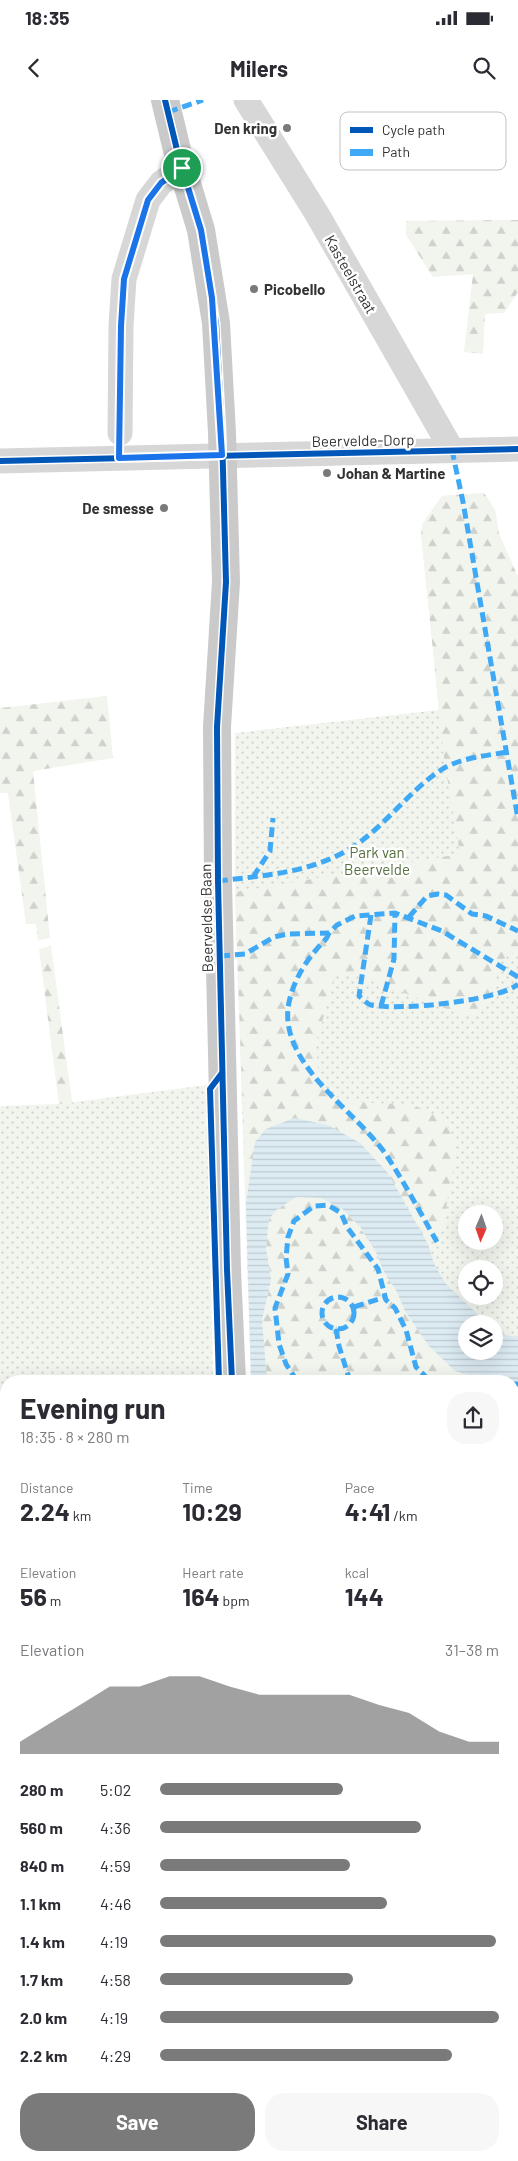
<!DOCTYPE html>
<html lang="en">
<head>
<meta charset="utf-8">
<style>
  :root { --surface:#fff; --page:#f7f7f7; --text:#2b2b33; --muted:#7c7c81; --accent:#7a7a7a }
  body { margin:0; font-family:Barlow,sans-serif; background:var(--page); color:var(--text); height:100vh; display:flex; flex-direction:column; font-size:19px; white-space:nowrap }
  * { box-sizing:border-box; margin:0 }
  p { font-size:16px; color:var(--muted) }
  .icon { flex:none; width:28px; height:28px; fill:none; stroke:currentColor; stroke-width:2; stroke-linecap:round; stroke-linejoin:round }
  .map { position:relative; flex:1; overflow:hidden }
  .panel { position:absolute; left:0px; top:1275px; width:519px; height:786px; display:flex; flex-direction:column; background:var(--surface); border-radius:20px 20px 0 0; box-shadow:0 5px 20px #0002 }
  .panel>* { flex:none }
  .needle { width:32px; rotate:182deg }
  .tools { position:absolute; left:458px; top:1105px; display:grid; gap:10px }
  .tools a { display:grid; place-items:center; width:45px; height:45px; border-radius:50%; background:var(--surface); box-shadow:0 5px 20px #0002; font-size:25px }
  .pin { position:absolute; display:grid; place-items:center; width:42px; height:42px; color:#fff; margin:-21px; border:2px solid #fff; border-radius:50%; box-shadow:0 1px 5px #0007 }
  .round { display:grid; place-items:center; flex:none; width:52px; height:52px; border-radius:20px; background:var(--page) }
  .summary { display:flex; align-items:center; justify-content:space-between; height:85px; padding:0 20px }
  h1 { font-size:28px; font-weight:700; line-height:38px }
  .figures { display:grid; grid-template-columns:repeat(3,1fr); gap:8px; height:85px; padding:5px 20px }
  .figures div { display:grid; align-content:center }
  .figures b { font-size:25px; font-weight:700 }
  .figures small { font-size:14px; font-weight:400 }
  .figures p { font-size:14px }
  .chart { height:140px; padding:10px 20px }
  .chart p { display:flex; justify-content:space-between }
  .chart svg { width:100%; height:90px; margin-top:5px; fill:var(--accent); opacity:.7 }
  .action { display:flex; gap:10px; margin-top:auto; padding:10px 20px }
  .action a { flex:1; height:58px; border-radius:20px; background:var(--accent); color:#fff; font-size:20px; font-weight:700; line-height:58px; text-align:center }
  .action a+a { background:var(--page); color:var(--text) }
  ul { padding:0 20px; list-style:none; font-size:16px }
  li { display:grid; grid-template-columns:80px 60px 1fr; align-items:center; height:38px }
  li i { height:12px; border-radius:6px; background:var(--accent) }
  .status { display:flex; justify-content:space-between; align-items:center; height:35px; padding:0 25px; background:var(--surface); direction:ltr }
  .status svg { height:14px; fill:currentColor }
  header { display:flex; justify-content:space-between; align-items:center; height:65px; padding:0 20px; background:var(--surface); font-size:22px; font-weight:700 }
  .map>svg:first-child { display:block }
  .grass { fill:url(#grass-dots); fill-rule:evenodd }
  .forest { fill:url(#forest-firs) }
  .water { fill:url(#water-rules) }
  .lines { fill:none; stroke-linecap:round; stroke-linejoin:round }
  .minor { stroke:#d7d7d7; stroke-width:25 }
  .major { stroke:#cacaca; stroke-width:28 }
  .quiet { stroke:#3fa9f5; stroke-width:5; stroke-dasharray:10 5; stroke-linecap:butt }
  .cycleway-casing { stroke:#fff; stroke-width:9 }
  .cycleway { stroke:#0057b8; stroke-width:6 }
  .route-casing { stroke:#fff; stroke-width:10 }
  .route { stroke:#1a73e8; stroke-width:6 }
  .poi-dot { fill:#7a7a7a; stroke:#fff; stroke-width:2 }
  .labels { text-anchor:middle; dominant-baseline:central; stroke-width:5; stroke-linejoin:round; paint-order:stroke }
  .poi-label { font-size:15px; font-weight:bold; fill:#333; stroke:#fff; text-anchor:end }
  .street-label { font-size:15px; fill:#333; stroke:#fff }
  .park-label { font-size:15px; fill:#56703f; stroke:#fff }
  .key { fill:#fff; stroke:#c2c2c2; stroke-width:1 }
  .key-label { font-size:14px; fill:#333 }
</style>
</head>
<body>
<div class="status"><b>18:35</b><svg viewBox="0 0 49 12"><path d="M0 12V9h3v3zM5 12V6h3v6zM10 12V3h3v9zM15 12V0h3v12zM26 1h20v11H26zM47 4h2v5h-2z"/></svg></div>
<header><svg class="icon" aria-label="back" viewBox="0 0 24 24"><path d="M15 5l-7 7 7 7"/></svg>Milers<svg class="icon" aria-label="search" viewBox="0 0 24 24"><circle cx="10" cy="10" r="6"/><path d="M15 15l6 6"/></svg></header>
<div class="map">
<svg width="518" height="2061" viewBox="0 0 518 2061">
  <defs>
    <pattern id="grass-dots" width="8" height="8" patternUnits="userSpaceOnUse" patternTransform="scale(1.25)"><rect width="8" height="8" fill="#f1f5ed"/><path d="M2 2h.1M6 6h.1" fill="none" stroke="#cfd2cc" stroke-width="1.8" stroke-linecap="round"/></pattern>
    <pattern id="forest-firs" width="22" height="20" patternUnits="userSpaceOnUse" patternTransform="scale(1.25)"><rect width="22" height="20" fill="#f1f5ed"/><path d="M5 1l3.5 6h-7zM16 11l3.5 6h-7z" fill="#cfd2cc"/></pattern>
    <pattern id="water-rules" width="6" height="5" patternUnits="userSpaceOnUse" patternTransform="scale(1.25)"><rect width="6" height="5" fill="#ddebf3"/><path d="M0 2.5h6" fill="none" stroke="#becad1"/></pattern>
  </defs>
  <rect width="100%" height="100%" fill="#fff"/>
  <!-- grass -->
  <g class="grass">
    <path d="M484 393 495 410 499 434 518 477V2061H301L298 2055H512V1281H251L235 792V633L439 610 421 433 423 423 442 396ZM466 1114H494V1141H466ZM466 1169H494V1196H466ZM466 1224H494V1251H466Z"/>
    <path d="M207 985 213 1281H6V2055H73L70 2061H0V1006L59 1004Z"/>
  </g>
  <!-- forest -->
  <g class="forest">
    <path d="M518 120V192L504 213 485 214 483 254 464 252 473 174 433 177 406 135V121Z"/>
    <path d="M484 393 495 410 499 434 518 477V851C490 862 502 873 491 894 487 901 481 907 477 914L466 916 348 872 335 877 316 943 319 980 332 996 358 1002 413 1005 438 1016 449 1028 456 1044 455 1064 449 1088 444 1125 428 1144 405 1101 248 1094 246 1103 235 792 460 754 444 658 421 433 423 423 442 396Z"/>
    <path d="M107 596 113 658 33 671 50 838 38 840 36 824H26L8 693H0V608Z"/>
    <path d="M51 846 72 1002 59 1004 39 849Z"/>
    <path d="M296 1097C304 1098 315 1096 322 1099 355 1111 369 1140 382 1169 386 1177 392 1184 397 1191 410 1216 429 1255 455 1270 472 1281 498 1281 518 1281V1588L513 1590 512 1281H267L262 1220 271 1180 266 1148 269 1119 275 1111Z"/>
    <path d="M518 1617V2061H340L337 2055H512V1618Z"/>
  </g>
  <!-- water -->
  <g class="water">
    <path d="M294 1018 328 1025 360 1043 388 1073 428 1144 434 1164 446 1184 488 1224H466V1251H494V1227L505 1235 518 1237V1281L482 1279 455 1271 429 1246 405 1211 396 1190 383 1170 376 1152 361 1128 344 1110 321 1098 296 1097 275 1111 269 1119 266 1148 271 1180 262 1220 267 1281H251L246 1103 252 1062 255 1042 266 1029Z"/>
    <path d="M518 1588V1617L513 1618V1590Z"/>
    <path d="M301 2055H337L340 2061H305Z"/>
  </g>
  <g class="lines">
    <!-- minor -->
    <g class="minor">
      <path d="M246 0 317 114 452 350"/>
      <path d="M120 333 121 226 124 179 148 100 161 83 182 68"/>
      <path d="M0 361 518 349"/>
    </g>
    <!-- major -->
    <g class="major">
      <path d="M165 0 178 54 201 130 216 223 222 333 226 482 217 627 218 781 227 1170 232 1281"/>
      <path d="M265 2055V2061"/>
    </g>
    <!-- quiet -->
    <g class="quiet">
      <path d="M168 12 203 0"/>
      <path d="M452 350 463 402 518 719"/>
      <path d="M253 777 270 751 273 718"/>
      <path d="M218 781C260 776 308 773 346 751 382 731 407 692 441 670 459 658 485 656 507 652"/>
      <path d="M371 815 359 896C363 899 367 904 371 905 398 911 499 901 518 884"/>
      <path d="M409 817 427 796 438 794 446 795 472 814 486 816 518 831"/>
      <path d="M329 833C326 842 321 843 316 850 302 866 291 887 288 908 282 966 354 1010 385 1053 404 1082 420 1112 437 1142"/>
      <path d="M220 856 245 854 274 837 287 834 329 833 337 825 355 816 395 813 442 831 518 877"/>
      <path d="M381 906 394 859 395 813"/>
      <circle cx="338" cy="1213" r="16"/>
      <path d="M354 1207 385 1197"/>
      <path d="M336 1229 339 1246 350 1281"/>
      <path d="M297 1281 286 1264 279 1244 275 1208 288 1174 286 1158 288 1137 294 1121 314 1106 328 1105 341 1113 347 1127 378 1169 386 1200 395 1208 406 1230 416 1267 430 1281"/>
      <path d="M512 1284H518"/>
      <path d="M512 1334 518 1317"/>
      <path d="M512 1512 518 1502"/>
      <path d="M512 1568H518"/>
      <path d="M512 1633 518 1632"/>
      <path d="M512 1744 518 1766"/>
      <path d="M512 1783 518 1773"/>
      <path d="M512 1841 518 1849"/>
      <path d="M512 1917 518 1924"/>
      <path d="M512 1951 518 1944"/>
      <path d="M512 2022 518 2029"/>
      <path d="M373 2055 379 2061"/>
      <path d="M444 2055 448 2061"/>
      <path d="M515 2061 518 2057"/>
    </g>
    <defs>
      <g id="cycleway">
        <path d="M165 0 178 54 201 130 216 223 222 333 226 482 217 627 218 781 227 1170 232 1281"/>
        <path d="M0 361 518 349"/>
        <path d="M219 1281 210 989 222 973"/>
      </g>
    </defs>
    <!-- cycleway casing -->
    <use href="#cycleway" class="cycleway-casing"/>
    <!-- cycleway -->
    <use href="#cycleway" class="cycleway"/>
  </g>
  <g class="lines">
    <defs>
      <path id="route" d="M182 68 201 130 212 198 222 355 119 358 121 226 124 179 148 100 161 83Z"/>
    </defs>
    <!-- route casing -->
    <use href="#route" class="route-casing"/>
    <!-- route -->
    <use href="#route" class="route"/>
  </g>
  <!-- markers -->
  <g class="poi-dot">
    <circle cx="287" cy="28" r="5"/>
    <circle cx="254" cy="189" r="5"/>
    <circle cx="327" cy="373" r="5"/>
    <circle cx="164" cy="408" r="5"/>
  </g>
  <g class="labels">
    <!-- poi labels -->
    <g class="poi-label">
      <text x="277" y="28">Den kring</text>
      <text x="264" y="189" text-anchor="start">Picobello</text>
      <text x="337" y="373" text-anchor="start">Johan &amp; Martine</text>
      <text x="154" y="408">De smesse</text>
    </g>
    <!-- street labels -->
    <g class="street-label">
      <text transform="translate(351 174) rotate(60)">Kasteelstraat</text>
      <text transform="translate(363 340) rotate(-1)">Beervelde-Dorp</text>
      <text transform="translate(206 818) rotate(-91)">Beerveldse Baan</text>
    </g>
    <!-- park labels -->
    <g class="park-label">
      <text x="377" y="752">Park van<tspan x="377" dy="17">Beervelde</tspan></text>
    </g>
  </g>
  <!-- legend -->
  <rect x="340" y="12" width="166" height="58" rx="8" class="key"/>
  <rect x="350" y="27" width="23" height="6" fill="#0057b8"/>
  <rect x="350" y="49" width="23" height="7" fill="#3fa9f5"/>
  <g class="key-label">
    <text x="382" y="35">Cycle path</text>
    <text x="382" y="57">Path</text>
  </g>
</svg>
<div class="tools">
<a><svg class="needle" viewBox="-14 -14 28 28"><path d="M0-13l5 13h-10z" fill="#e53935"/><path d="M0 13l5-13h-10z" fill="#7c7c81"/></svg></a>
<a><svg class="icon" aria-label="locate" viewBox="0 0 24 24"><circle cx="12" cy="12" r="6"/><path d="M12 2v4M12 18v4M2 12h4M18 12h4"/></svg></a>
<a><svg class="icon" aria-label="layers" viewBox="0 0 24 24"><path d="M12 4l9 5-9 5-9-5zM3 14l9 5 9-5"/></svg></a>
</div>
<div class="pin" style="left:182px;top:68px;background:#1e9e55"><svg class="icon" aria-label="arrive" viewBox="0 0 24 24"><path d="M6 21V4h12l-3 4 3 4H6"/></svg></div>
<section class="panel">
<div class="summary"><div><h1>Evening run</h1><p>18:35 · 8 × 280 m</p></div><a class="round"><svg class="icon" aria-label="share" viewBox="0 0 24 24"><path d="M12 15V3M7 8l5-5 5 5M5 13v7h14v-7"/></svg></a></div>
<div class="figures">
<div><p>Distance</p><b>2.24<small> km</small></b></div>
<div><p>Time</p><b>10:29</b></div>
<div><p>Pace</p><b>4:41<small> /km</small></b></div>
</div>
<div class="figures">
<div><p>Elevation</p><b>56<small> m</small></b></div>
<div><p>Heart rate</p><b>164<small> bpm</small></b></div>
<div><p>kcal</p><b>144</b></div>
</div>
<div class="chart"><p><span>Elevation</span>31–38 m</p>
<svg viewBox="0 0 160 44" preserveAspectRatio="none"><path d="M0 44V38L10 29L20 20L30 11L40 11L50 6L60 6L70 11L80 15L90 15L100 15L110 15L120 20L130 24L140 33L150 38L160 38V44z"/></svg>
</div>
<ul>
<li><b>280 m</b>5:02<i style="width:54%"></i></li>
<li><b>560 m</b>4:36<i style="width:77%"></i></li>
<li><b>840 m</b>4:59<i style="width:56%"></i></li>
<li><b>1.1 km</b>4:46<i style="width:67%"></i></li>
<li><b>1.4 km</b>4:19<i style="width:99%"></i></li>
<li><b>1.7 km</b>4:58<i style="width:57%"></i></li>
<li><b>2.0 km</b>4:19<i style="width:100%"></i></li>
<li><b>2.2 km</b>4:29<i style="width:86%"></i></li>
</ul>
<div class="action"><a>Save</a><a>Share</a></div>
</section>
</div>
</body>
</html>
